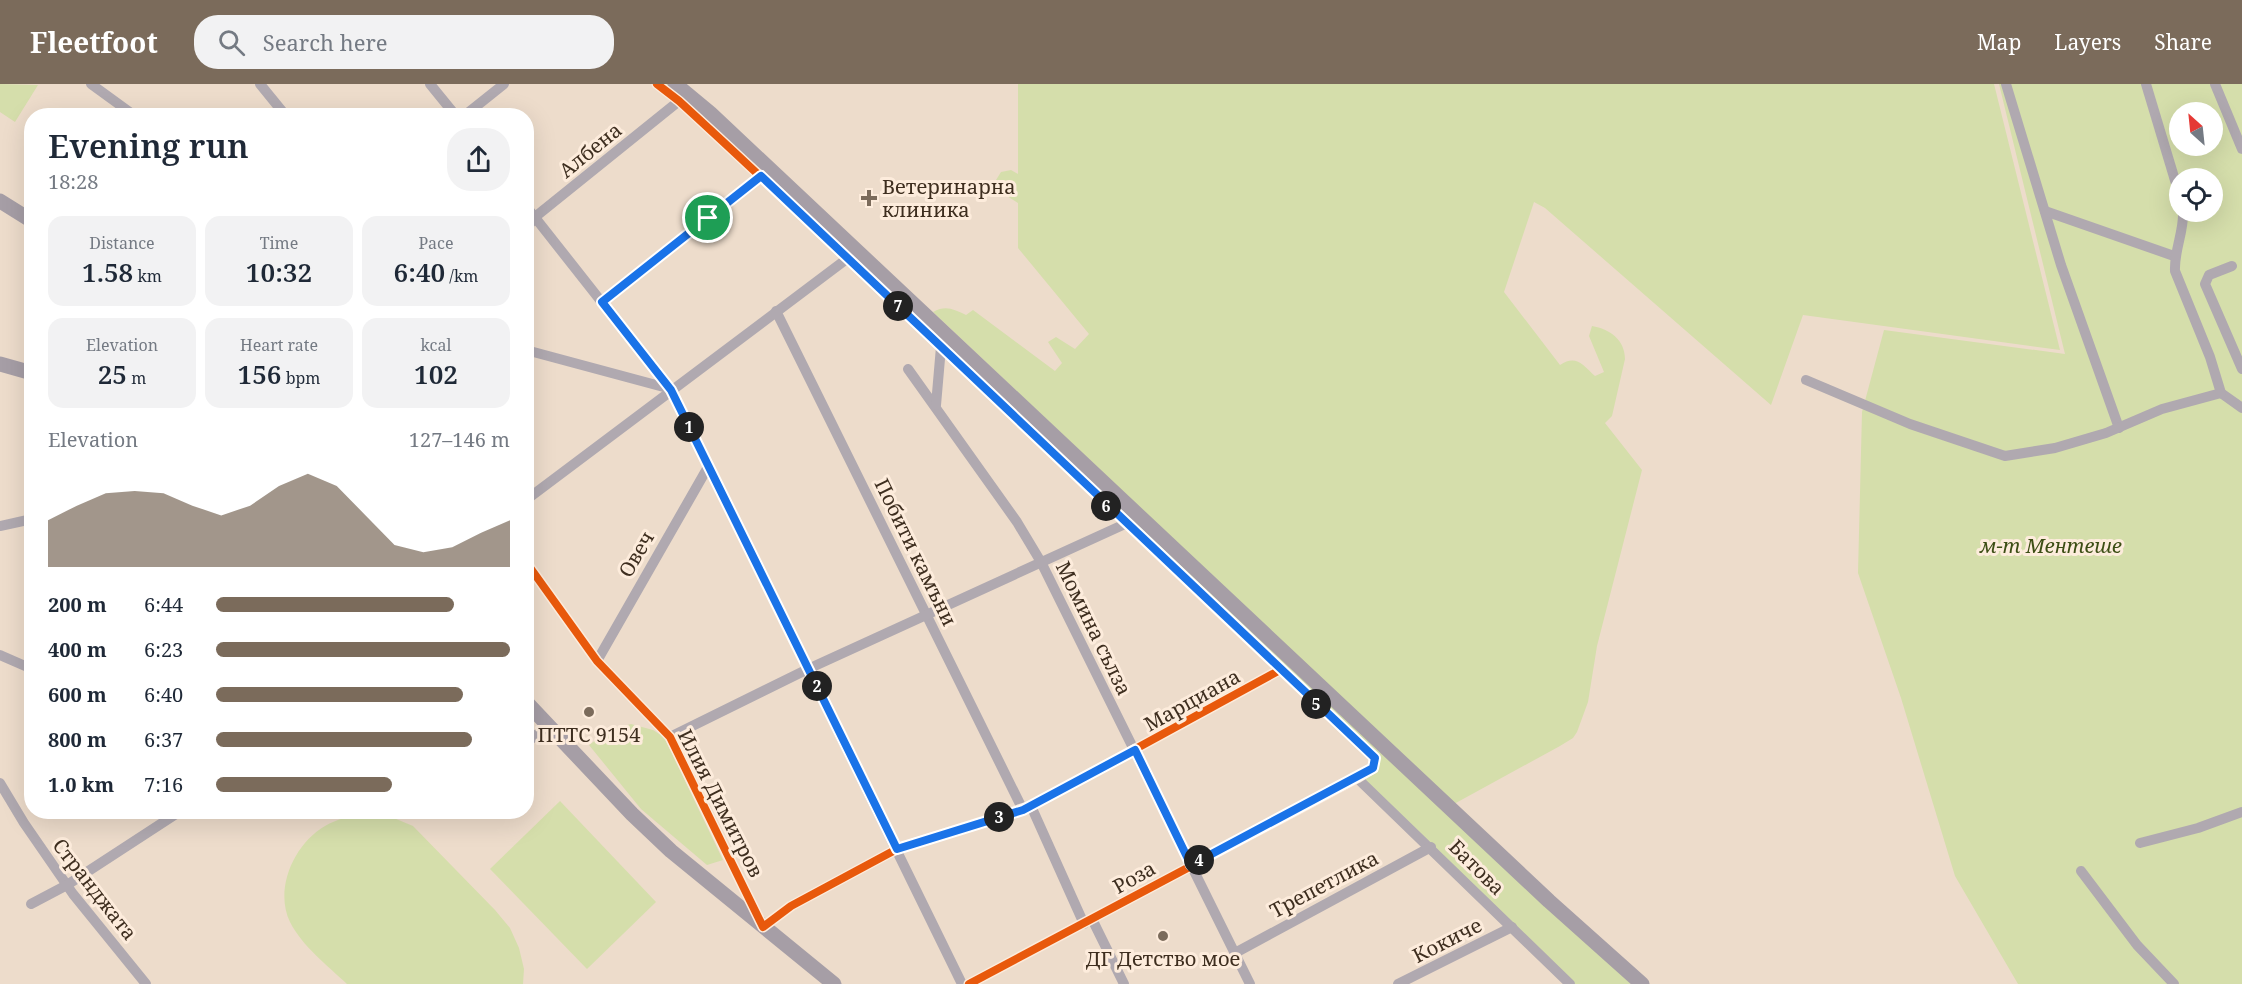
<!DOCTYPE html>
<html lang="en">
<head>
<meta charset="utf-8">
<style>
  :root { --surface:#fff; --page:#f2f2f3; --text:#1f2937; --muted:#747a83; --accent:#7b6b5b }
  body { margin:0; font-family:"Noto Serif",serif; background:var(--page); color:var(--text); height:100vh; display:flex; flex-direction:column; font-size:22px; white-space:nowrap }
  * { box-sizing:border-box; margin:0 }
  p { font-size:20px; color:var(--muted) }
  .icon { flex:none; width:33px; height:33px; fill:none; stroke:currentColor; stroke-width:2; stroke-linecap:round; stroke-linejoin:round }
  .map { position:relative; flex:1; overflow:hidden }
  .details { position:absolute; left:24px; top:24px; width:510px; height:711px; display:flex; flex-direction:column; background:var(--surface); border-radius:24px; box-shadow:0 6px 24px #0002 }
  .details>* { flex:none }
  .needle { width:39px; rotate:333deg }
  .controls { position:absolute; left:2169px; top:18px; display:grid; gap:12px }
  .controls a { display:grid; place-items:center; width:54px; height:54px; border-radius:50%; background:var(--surface); box-shadow:0 6px 24px #0002; font-size:30px }
  .pin { position:absolute; display:grid; place-items:center; width:51px; height:51px; color:#fff; margin:-26px; border:3px solid #fff; border-radius:50%; box-shadow:0 2px 6px #0007 }
  .km { position:absolute; width:30px; height:30px; margin:-15px; border-radius:50%; background:#222; color:#fff; font-size:16px; line-height:30px; text-align:center }
  .round { display:grid; place-items:center; flex:none; width:63px; height:63px; border-radius:24px; background:var(--page) }
  .head { display:flex; align-items:center; justify-content:space-between; height:102px; padding:0 24px }
  h1 { font-size:33px; font-weight:600; line-height:45px }
  .metrics { display:grid; grid-template-columns:repeat(3,1fr); gap:9px; height:102px; padding:6px 24px }
  .metrics div { display:grid; align-content:center; border-radius:15px; background:var(--page); text-align:center }
  .metrics b { font-size:26px; font-weight:600 }
  .metrics small { font-size:16px; font-weight:400 }
  .metrics p { font-size:16px }
  .chart { height:168px; padding:12px 24px }
  .chart p { display:flex; justify-content:space-between }
  .chart svg { width:100%; height:108px; margin-top:6px; fill:var(--accent); opacity:.7 }
  ul { padding:0 24px; list-style:none; font-size:20px }
  li { display:grid; grid-template-columns:96px 72px 1fr; align-items:center; height:45px }
  li i { height:15px; border-radius:8px; background:var(--accent) }
  header { display:flex; align-items:center; gap:36px; box-sizing:border-box; height:84px; padding:0 30px; background:var(--accent); color:#fff }
  header strong { font-size:28px }
  nav { display:flex; gap:33px; margin-inline-start:auto; font-size:21px }
  .search { width:420px; height:54px; background:var(--page); display:flex; align-items:center; gap:15px; box-sizing:border-box; padding:0 21px; border-radius:24px; color:var(--muted); font-size:22px }
  .map>svg:first-child { display:block }
  .green { fill:#d5deab; fill-rule:evenodd }
  .lines { fill:none; stroke-linecap:round; stroke-linejoin:round }
  .street { stroke:#b0a9b0; stroke-width:10 }
  .secondary { stroke:#a69ea6; stroke-width:15 }
  .cycleway-casing { stroke:#fdecdc; stroke-width:11 }
  .cycleway { stroke:#e8590c; stroke-width:8 }
  .route-casing { stroke:#fff; stroke-width:12 }
  .route { stroke:#1a73e8; stroke-width:8 }
  .poi-dot { fill:#7b6b5b; stroke:#fdecdc; stroke-width:2 }
  .labels { text-anchor:middle; dominant-baseline:central; stroke-width:6; stroke-linejoin:round; paint-order:stroke }
  .street-label { font-size:20px; fill:#3e2e1f; stroke:#fdecdc }
  .poi-label { font-size:20px; fill:#3e2e1f; stroke:#fdecdc }
  .park-label { font-size:20px; font-style:italic; fill:#3c4e14; stroke:#fdecdc }
</style>
</head>
<body>
<header>
<strong>Fleetfoot</strong>
<div class="search"><svg class="icon" aria-label="search" viewBox="0 0 24 24"><circle cx="10" cy="10" r="6"/><path d="M15 15l6 6"/></svg>Search here</div>
<nav><a>Map</a><a>Layers</a><a>Share</a></nav>
</header>
<div class="map">
<svg width="2242" height="900" viewBox="0 0 2242 900">
  <rect width="100%" height="100%" fill="#eddccb"/>
  <!-- green -->
  <g class="green">
    <path d="M0 0 38 1 15 38 0 28Z"/>
    <path d="M657 0H669L1631 900H1570L1357 694 1376 679Z"/>
    <path d="M1018 0H1994L2060 266 1803 231 1771 321 1545 124 1534 118 1504 208 1560 281C1576 270 1583 281 1595 292L1604 288 1589 252 1592 242C1610 245 1625 256 1625 275L1612 332 1605 339 1642 386 1597 562 1588 618 1577 648 1573 654 1560 662 1454 720 933 228C946 221 953 225 966 231L973 226 1055 287 1062 279 1048 258 1056 253 1075 265 1089 250 1018 164V119L999 107 996 96 1001 88 1011 86 1018 90Z"/>
    <path d="M1999 0H2242V900H2018L1955 792 1901 614 1858 489 1862 328 1884 246 2065 270ZM2180 28H2212V62H2180ZM2180 94H2212V128H2180Z"/>
    <path d="M631 640 653 646 664 653 723 776 707 781 641 725 589 661 610 646Z"/>
    <path d="M560 717 656 818 587 885 490 785Z"/>
    <path d="M364 729 389 732 413 742 495 826 510 844 519 864 524 885 523 900H347C328 882 302 862 290 838 274 805 294 760 325 742 337 735 351 732 364 729Z"/>
  </g>
  <g class="lines">
    <!-- street -->
    <g class="street">
      <path d="M91 0 135 32"/>
      <path d="M260 0 286 32"/>
      <path d="M430 0 456 32"/>
      <path d="M657 0 679 17C914 233 1141 457 1375 674L1373 684 1357 694 969 900"/>
      <path d="M2006 0 2061 181 2119 344"/>
      <path d="M2146 0 2180 113"/>
      <path d="M2215 0 2242 65"/>
      <path d="M464 32 504 0"/>
      <path d="M526 122 671 306 962 900"/>
      <path d="M2045 127 2174 172"/>
      <path d="M2183 128C2184 148 2174 166 2175 187L2210 273 2221 309 2242 324"/>
      <path d="M526 145 535 133 679 17"/>
      <path d="M2232 182 2209 191 2205 200 2242 285"/>
      <path d="M602 218 761 92"/>
      <path d="M776 227 1023 726"/>
      <path d="M526 266 671 305"/>
      <path d="M908 285 1017 438 1041 478 1250 900"/>
      <path d="M1806 296 1910 340 2005 372 2055 364 2106 349 2162 325 2221 309"/>
      <path d="M936 321 941 263"/>
      <path d="M526 416 848 174"/>
      <path d="M0 442 32 435"/>
      <path d="M526 478 597 577 670 653 763 843 791 822 897 765 1031 722 1280 586"/>
      <path d="M0 571 32 585"/>
      <path d="M597 577 708 383"/>
      <path d="M670 653 808 585 1125 440"/>
      <path d="M526 659 549 641"/>
      <path d="M1357 694 1570 900"/>
      <path d="M0 699 24 739 73 810 146 900"/>
      <path d="M1031 722 1084 840"/>
      <path d="M2140 759 2198 744 2242 728"/>
      <path d="M2081 787 2137 861 2174 900"/>
      <path d="M31 820 67 801 179 728"/>
      <path d="M1092 835 1124 900"/>
      <path d="M1235 869 1431 763"/>
      <path d="M1398 900 1512 843"/>
    </g>
    <!-- secondary -->
    <g class="secondary">
      <path d="M675 0 710 29 1549 817 1642 900"/>
      <path d="M0 117 32 137"/>
      <path d="M0 280 32 289"/>
      <path d="M526 618 632 730 671 767 834 900"/>
    </g>
    <defs>
      <g id="cycleway">
        <path d="M657 0 679 17C914 233 1141 457 1375 674L1373 684 1357 694 969 900"/>
        <path d="M526 478 597 577 670 653 763 843 791 822 897 765 1031 722 1280 586"/>
      </g>
    </defs>
    <!-- cycleway casing -->
    <use href="#cycleway" class="cycleway-casing"/>
    <!-- cycleway -->
    <use href="#cycleway" class="cycleway"/>
  </g>
  <g class="lines">
    <defs>
      <path id="route" d="M761 92 1375 674 1373 684 1191 781 1135 666 1023 726 897 765 671 306 602 218Z"/>
    </defs>
    <!-- route casing -->
    <use href="#route" class="route-casing"/>
    <!-- route -->
    <use href="#route" class="route"/>
  </g>
  <!-- markers -->
  <g class="poi-dot">
    <path d="M866 105h6v6h6v6h-6v6h-6v-6h-6v-6h6z"/>
    <circle cx="589" cy="628" r="6"/>
    <circle cx="1163" cy="852" r="6"/>
  </g>
  <g class="labels">
    <!-- street labels -->
    <g class="street-label">
      <text transform="translate(590 66) rotate(-39)">Албена</text>
      <text transform="translate(916 468) rotate(64)">Побити камъни</text>
      <text transform="translate(636 470) rotate(-60)">Овеч</text>
      <text transform="translate(1094 544) rotate(64)">Момина сълза</text>
      <text transform="translate(1192 616) rotate(-29)">Марциана</text>
      <text transform="translate(721 719) rotate(63)">Илия Димитров</text>
      <text transform="translate(1477 783) rotate(45)">Батова</text>
      <text transform="translate(1134 793) rotate(-29)">Роза</text>
      <text transform="translate(1324 800) rotate(-28)">Трепетлика</text>
      <text transform="translate(95 805) rotate(52)">Странджата</text>
      <text transform="translate(1447 856) rotate(-27)">Кокиче</text>
    </g>
    <!-- poi labels -->
    <g class="poi-label">
      <text x="882" y="102" text-anchor="start">Ветеринарна<tspan x="882" dy="23">клиника</tspan></text>
      <text x="589" y="650">ПТТС 9154</text>
      <text x="1163" y="874">ДГ Детство мое</text>
    </g>
    <!-- park labels -->
    <g class="park-label">
      <text x="2051" y="461">м-т Ментeше</text>
    </g>
  </g>
</svg>
<div class="controls">
<a><svg class="needle" viewBox="-14 -14 28 28"><path d="M0-13l5 13h-10z" fill="#e53935"/><path d="M0 13l5-13h-10z" fill="#747a83"/></svg></a>
<a><svg class="icon" aria-label="locate" viewBox="0 0 24 24"><circle cx="12" cy="12" r="6"/><path d="M12 2v4M12 18v4M2 12h4M18 12h4"/></svg></a>
</div>
<div class="pin" style="left:708px;top:134px;background:#1e9e55"><svg class="icon" aria-label="arrive" viewBox="0 0 24 24"><path d="M6 21V4h12l-3 4 3 4H6"/></svg></div>
<b class="km" style="left:689px;top:343px">1</b>
<b class="km" style="left:817px;top:602px">2</b>
<b class="km" style="left:999px;top:733px">3</b>
<b class="km" style="left:1199px;top:776px">4</b>
<b class="km" style="left:1316px;top:620px">5</b>
<b class="km" style="left:1106px;top:422px">6</b>
<b class="km" style="left:898px;top:222px">7</b>
<section class="details">
<div class="head"><div><h1>Evening run</h1><p>18:28</p></div><a class="round"><svg class="icon" aria-label="share" viewBox="0 0 24 24"><path d="M12 15V3M7 8l5-5 5 5M5 13v7h14v-7"/></svg></a></div>
<div class="metrics">
<div><p>Distance</p><b>1.58<small> km</small></b></div>
<div><p>Time</p><b>10:32</b></div>
<div><p>Pace</p><b>6:40<small> /km</small></b></div>
</div>
<div class="metrics">
<div><p>Elevation</p><b>25<small> m</small></b></div>
<div><p>Heart rate</p><b>156<small> bpm</small></b></div>
<div><p>kcal</p><b>102</b></div>
</div>
<div class="chart"><p><span>Elevation</span>127–146 m</p>
<svg viewBox="0 0 160 44" preserveAspectRatio="none"><path d="M0 44V25L10 19L20 14L30 13L40 14L50 19L60 23L70 19L80 11L90 6L100 11L110 23L120 35L130 38L140 36L150 30L160 25V44z"/></svg>
</div>
<ul>
<li><b>200 m</b>6:44<i style="width:81%"></i></li>
<li><b>400 m</b>6:23<i style="width:100%"></i></li>
<li><b>600 m</b>6:40<i style="width:84%"></i></li>
<li><b>800 m</b>6:37<i style="width:87%"></i></li>
<li><b>1.0 km</b>7:16<i style="width:60%"></i></li>
</ul>
</section>
</div>
</body>
</html>
